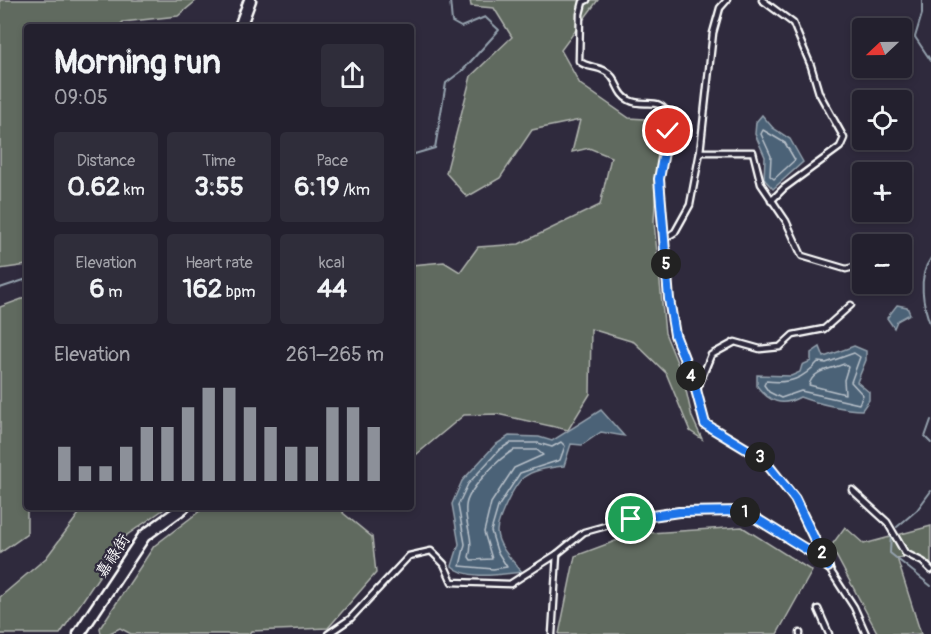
<!DOCTYPE html>
<html lang="en">
<head>
<meta charset="utf-8">
<style>
  :root { --surface:#23202e; --page:#2f2d3a; --text:#f1f3f6; --muted:#a3a3aa; --line:#403e4a; --accent:#8c9099 }
  body { margin:0; font-family:Pangolin,"LXGW WenKai TC",sans-serif; background:var(--page); color:var(--text); height:100vh; display:flex; flex-direction:column; font-size:22px; white-space:nowrap }
  * { box-sizing:border-box; margin:0 }
  p { font-size:20px; color:var(--muted) }
  .icon { flex:none; width:33px; height:33px; fill:none; stroke:currentColor; stroke-width:2; stroke-linecap:round; stroke-linejoin:round }
  .map { position:relative; flex:1; overflow:hidden }
  .panel { position:absolute; left:24px; top:24px; width:390px; height:486px; display:flex; flex-direction:column; background:var(--surface); border-radius:6px; box-shadow:0 3px 9px #0003,0 0 0 2px var(--line) }
  .panel>* { flex:none }
  .needle { width:39px; rotate:248deg }
  .tools { position:absolute; left:852px; top:18px; display:grid; gap:12px }
  .tools a { display:grid; place-items:center; width:60px; height:60px; border-radius:6px; background:var(--surface); box-shadow:0 3px 9px #0003,0 0 0 2px var(--line); font-size:30px }
  .pin { position:absolute; display:grid; place-items:center; width:51px; height:51px; color:#fff; margin:-26px; border:3px solid #fff; border-radius:50%; box-shadow:0 2px 6px #0007 }
  .km { position:absolute; width:30px; height:30px; margin:-15px; border-radius:50%; background:#222; color:#fff; font-size:16px; line-height:30px; text-align:center }
  .round { display:grid; place-items:center; flex:none; width:63px; height:63px; border-radius:6px; background:var(--page) }
  .head { display:flex; align-items:center; justify-content:space-between; height:102px; padding:0 30px }
  h1 { font-size:33px; font-weight:800; line-height:45px }
  .figures { display:grid; grid-template-columns:repeat(3,1fr); gap:9px; height:102px; padding:6px 30px }
  .figures div { display:grid; align-content:center; border-radius:6px; background:var(--page); text-align:center }
  .figures b { font-size:26px; font-weight:800 }
  .figures small { font-size:16px; font-weight:400 }
  .figures p { font-size:16px }
  .chart { height:168px; padding:12px 30px }
  .chart p { display:flex; justify-content:space-between }
  .chart svg { width:100%; height:108px; margin-top:6px; stroke:var(--accent); stroke-width:6 }
  .map>svg:first-child { display:block }
  .green { fill:#606a5f; stroke:#b0b4af; stroke-width:1.5 }
  .water { fill:#4c6277; stroke:#94a1ad; stroke-width:1.5 }
  .lines { fill:none; stroke-linecap:round; stroke-linejoin:round }
  .shore { stroke:#b7c0c9; stroke-width:1.5 }
  .stream { stroke:#94a1ad; stroke-width:2 }
  .service-casing { stroke:#fff; stroke-width:9 }
  .tertiary-casing { stroke:#fff; stroke-width:15 }
  .service { stroke:#2f2a3d; stroke-width:4.5 }
  .tertiary { stroke:#2f2a3d; stroke-width:10 }
  .route-casing { stroke:#fff; stroke-width:12 }
  .route { stroke:#1a73e8; stroke-width:8 }
  .labels { text-anchor:middle; dominant-baseline:central; stroke-width:4.5; stroke-linejoin:round; paint-order:stroke }
  .street-label { font-size:16px; fill:#fff; stroke:#2f2a3d }
</style>
</head>
<body>
<div class="map">
<svg width="931" height="634" viewBox="0 0 931 634">
  <rect width="100%" height="100%" fill="#2f2a3d"/>
  <filter id="ink" filterUnits="userSpaceOnUse"><feTurbulence type="fractalNoise" baseFrequency=".0167" numOctaves="2"/><feDisplacementMap in="SourceGraphic" scale="12" xChannelSelector="R" yChannelSelector="G"/><feConvolveMatrix kernelMatrix="1 2 1 2 8 2 1 2 1" color-interpolation-filters="sRGB"/></filter>
  <g filter="url(#ink)">
    <!-- green -->
    <g class="green">
      <path d="M0 0H197L178 16 123 22 118 27H27V265L0 269Z"/>
      <path d="M470 0H598L561 50 580 84 629 118 660 120 654 222 665 333 683 377 692 417 702 439 690 431 666 373 634 342 591 329 590 394 568 430 497 414 464 415 411 459V265L444 262 460 272 478 247 519 244 600 205 611 157 589 148 572 152 580 120 532 130 500 178 467 197 446 173 471 76 512 37 494 8 471 6Z"/>
      <path d="M27 297V534L0 553V307Z"/>
      <path d="M84 507H167L127 535 60 634H0V597L46 558Z"/>
      <path d="M205 507H345L343 513 372 537 376 573 328 628 251 631 249 634H131L120 628 108 634H101L100 628 154 546Z"/>
      <path d="M931 526V567L914 556 897 558 921 634H878L831 546 845 527 864 544Z"/>
      <path d="M742 527 812 571 777 634H559L575 556 634 534Z"/>
    </g>
    <!-- water -->
    <g class="water">
      <path d="M762 115 773 128 790 139 803 162 773 189 764 179 765 157 755 134 756 122Z"/>
      <path d="M897 305 907 307 910 314 897 321 894 328 887 318Z"/>
      <path d="M854 346 866 351V360L857 382 869 392V400L862 410C845 410 816 403 800 397 782 407 769 402 757 386V375L791 376 800 372 802 365 811 361V353L820 347 824 357Z"/>
      <path d="M601 410 624 436 601 432 582 445 571 444 564 466C553 467 533 470 524 477 514 484 497 521 497 532 498 547 513 561 522 572 502 574 467 581 452 566L459 544 452 504 462 481 495 445 509 436 539 437 552 441Z"/>
    </g>
    <g class="lines">
      <!-- shore -->
      <g class="shore">
        <path d="M763 130 785 143 795 160 774 179 770 176 771 156 761 134Z"/>
        <path d="M854 353 860 357 851 382 863 395 859 404 801 391 781 398 769 392 764 385 766 381C790 384 803 379 818 362L826 363Z"/>
        <path d="M844 364 848 367 844 380 845 394 809 385C814 369 830 370 844 364Z"/>
        <path d="M561 442 565 446 560 460 520 473 498 507 491 531 497 551 507 567 493 569 460 566 465 544 458 505 468 484 499 450 510 443H538L552 447Z"/>
        <path d="M514 450H537L543 455 514 468 491 503 484 532 492 559 471 560 469 557C475 538 464 524 466 506 467 490 500 457 514 450Z"/>
      </g>
      <!-- stream -->
      <g class="stream">
        <path d="M922 0V14L915 37 931 61"/>
        <path d="M411 155 435 148 446 83 463 70 499 30 485 17 461 27 452 22 450 0"/>
        <path d="M931 258C917 277 923 306 931 326"/>
        <path d="M0 288 27 279"/>
        <path d="M931 420 925 437 931 443"/>
        <path d="M897 527 917 510 931 491"/>
        <path d="M891 533 890 553 931 586"/>
      </g>
      <defs>
        <g id="service">
          <path d="M587 0 583 2 580 14 579 61C587 68 596 66 605 71 618 77 616 94 629 100 646 109 658 94 670 117L659 179 669 299 675 335 695 385 705 424 763 459 795 499 828 567"/>
          <path d="M762 0 793 23 811 66 819 93 844 138 840 147 784 188 771 201"/>
          <path d="M700 152H753L761 184 786 221 802 256 846 269 862 265"/>
          <path d="M664 239 675 232 690 205 700 152 713 33 720 8 727 0"/>
          <path d="M696 392 711 355 735 342 760 349 780 347 793 335 824 329 851 305"/>
          <path d="M852 490 887 522 905 553 923 562 931 570"/>
          <path d="M818 609 829 634"/>
          <path d="M800 633V634"/>
          <path d="M328 634 350 619 409 556 431 551 444 564 452 582 510 584 557 554 584 532 631 519 679 512 744 511 817 556 828 567 854 607 866 634"/>
          <path d="M552 634 557 554"/>
        </g>
        <g id="tertiary">
          <path d="M240 27 250 0"/>
          <path d="M79 634 144 536 184 507"/>
        </g>
      </defs>
      <!-- service casing -->
      <use href="#service" class="service-casing"/>
      <!-- tertiary casing -->
      <use href="#tertiary" class="tertiary-casing"/>
      <!-- service -->
      <use href="#service" class="service"/>
      <!-- tertiary -->
      <use href="#tertiary" class="tertiary"/>
    </g>
  </g>
  <g class="lines" filter="url(#ink)">
    <defs>
      <path id="route" d="M631 519 679 512 744 511 817 556 828 567 795 499 763 459 705 424 695 386 675 335 669 299 659 179 668 131"/>
    </defs>
    <!-- route casing -->
    <use href="#route" class="route-casing"/>
    <!-- route -->
    <use href="#route" class="route"/>
  </g>
  <g class="labels">
    <!-- street labels -->
    <g class="street-label">
      <text transform="translate(113 556) rotate(-57)">嘉祿街</text>
    </g>
  </g>
</svg>
<div class="tools">
<a><svg class="needle" viewBox="-14 -14 28 28"><path d="M0-13l5 13h-10z" fill="#e53935"/><path d="M0 13l5-13h-10z" fill="#a3a3aa"/></svg></a>
<a><svg class="icon" aria-label="locate" viewBox="0 0 24 24"><circle cx="12" cy="12" r="6"/><path d="M12 2v4M12 18v4M2 12h4M18 12h4"/></svg></a>
<a>+</a>
<a>−</a>
</div>
<div class="pin" style="left:631px;top:519px;background:#1e9e55"><svg class="icon" aria-label="arrive" viewBox="0 0 24 24"><path d="M6 21V4h12l-3 4 3 4H6"/></svg></div>
<div class="pin" style="left:668px;top:131px;background:#d93025"><svg class="icon" aria-label="check" viewBox="0 0 24 24"><path d="M5 12l5 5 9-10"/></svg></div>
<b class="km" style="left:745px;top:512px">1</b>
<b class="km" style="left:822px;top:553px">2</b>
<b class="km" style="left:760px;top:457px">3</b>
<b class="km" style="left:691px;top:376px">4</b>
<b class="km" style="left:666px;top:264px">5</b>
<section class="panel">
<div class="head"><div><h1>Morning run</h1><p>09:05</p></div><a class="round"><svg class="icon" aria-label="share" viewBox="0 0 24 24"><path d="M12 15V3M7 8l5-5 5 5M5 13v7h14v-7"/></svg></a></div>
<div class="figures">
<div><p>Distance</p><b>0.62<small> km</small></b></div>
<div><p>Time</p><b>3:55</b></div>
<div><p>Pace</p><b>6:19<small> /km</small></b></div>
</div>
<div class="figures">
<div><p>Elevation</p><b>6<small> m</small></b></div>
<div><p>Heart rate</p><b>162<small> bpm</small></b></div>
<div><p>kcal</p><b>44</b></div>
</div>
<div class="chart"><p><span>Elevation</span>261–265 m</p>
<svg viewBox="0 0 160 44" preserveAspectRatio="none"><path d="M5 44V30M15 44V38M25 44V38M35 44V30M45 44V22M55 44V22M65 44V14M75 44V6M85 44V6M95 44V14M105 44V22M115 44V30M125 44V30M135 44V14M145 44V14M155 44V22"/></svg>
</div>
</section>
</div>
</body>
</html>
